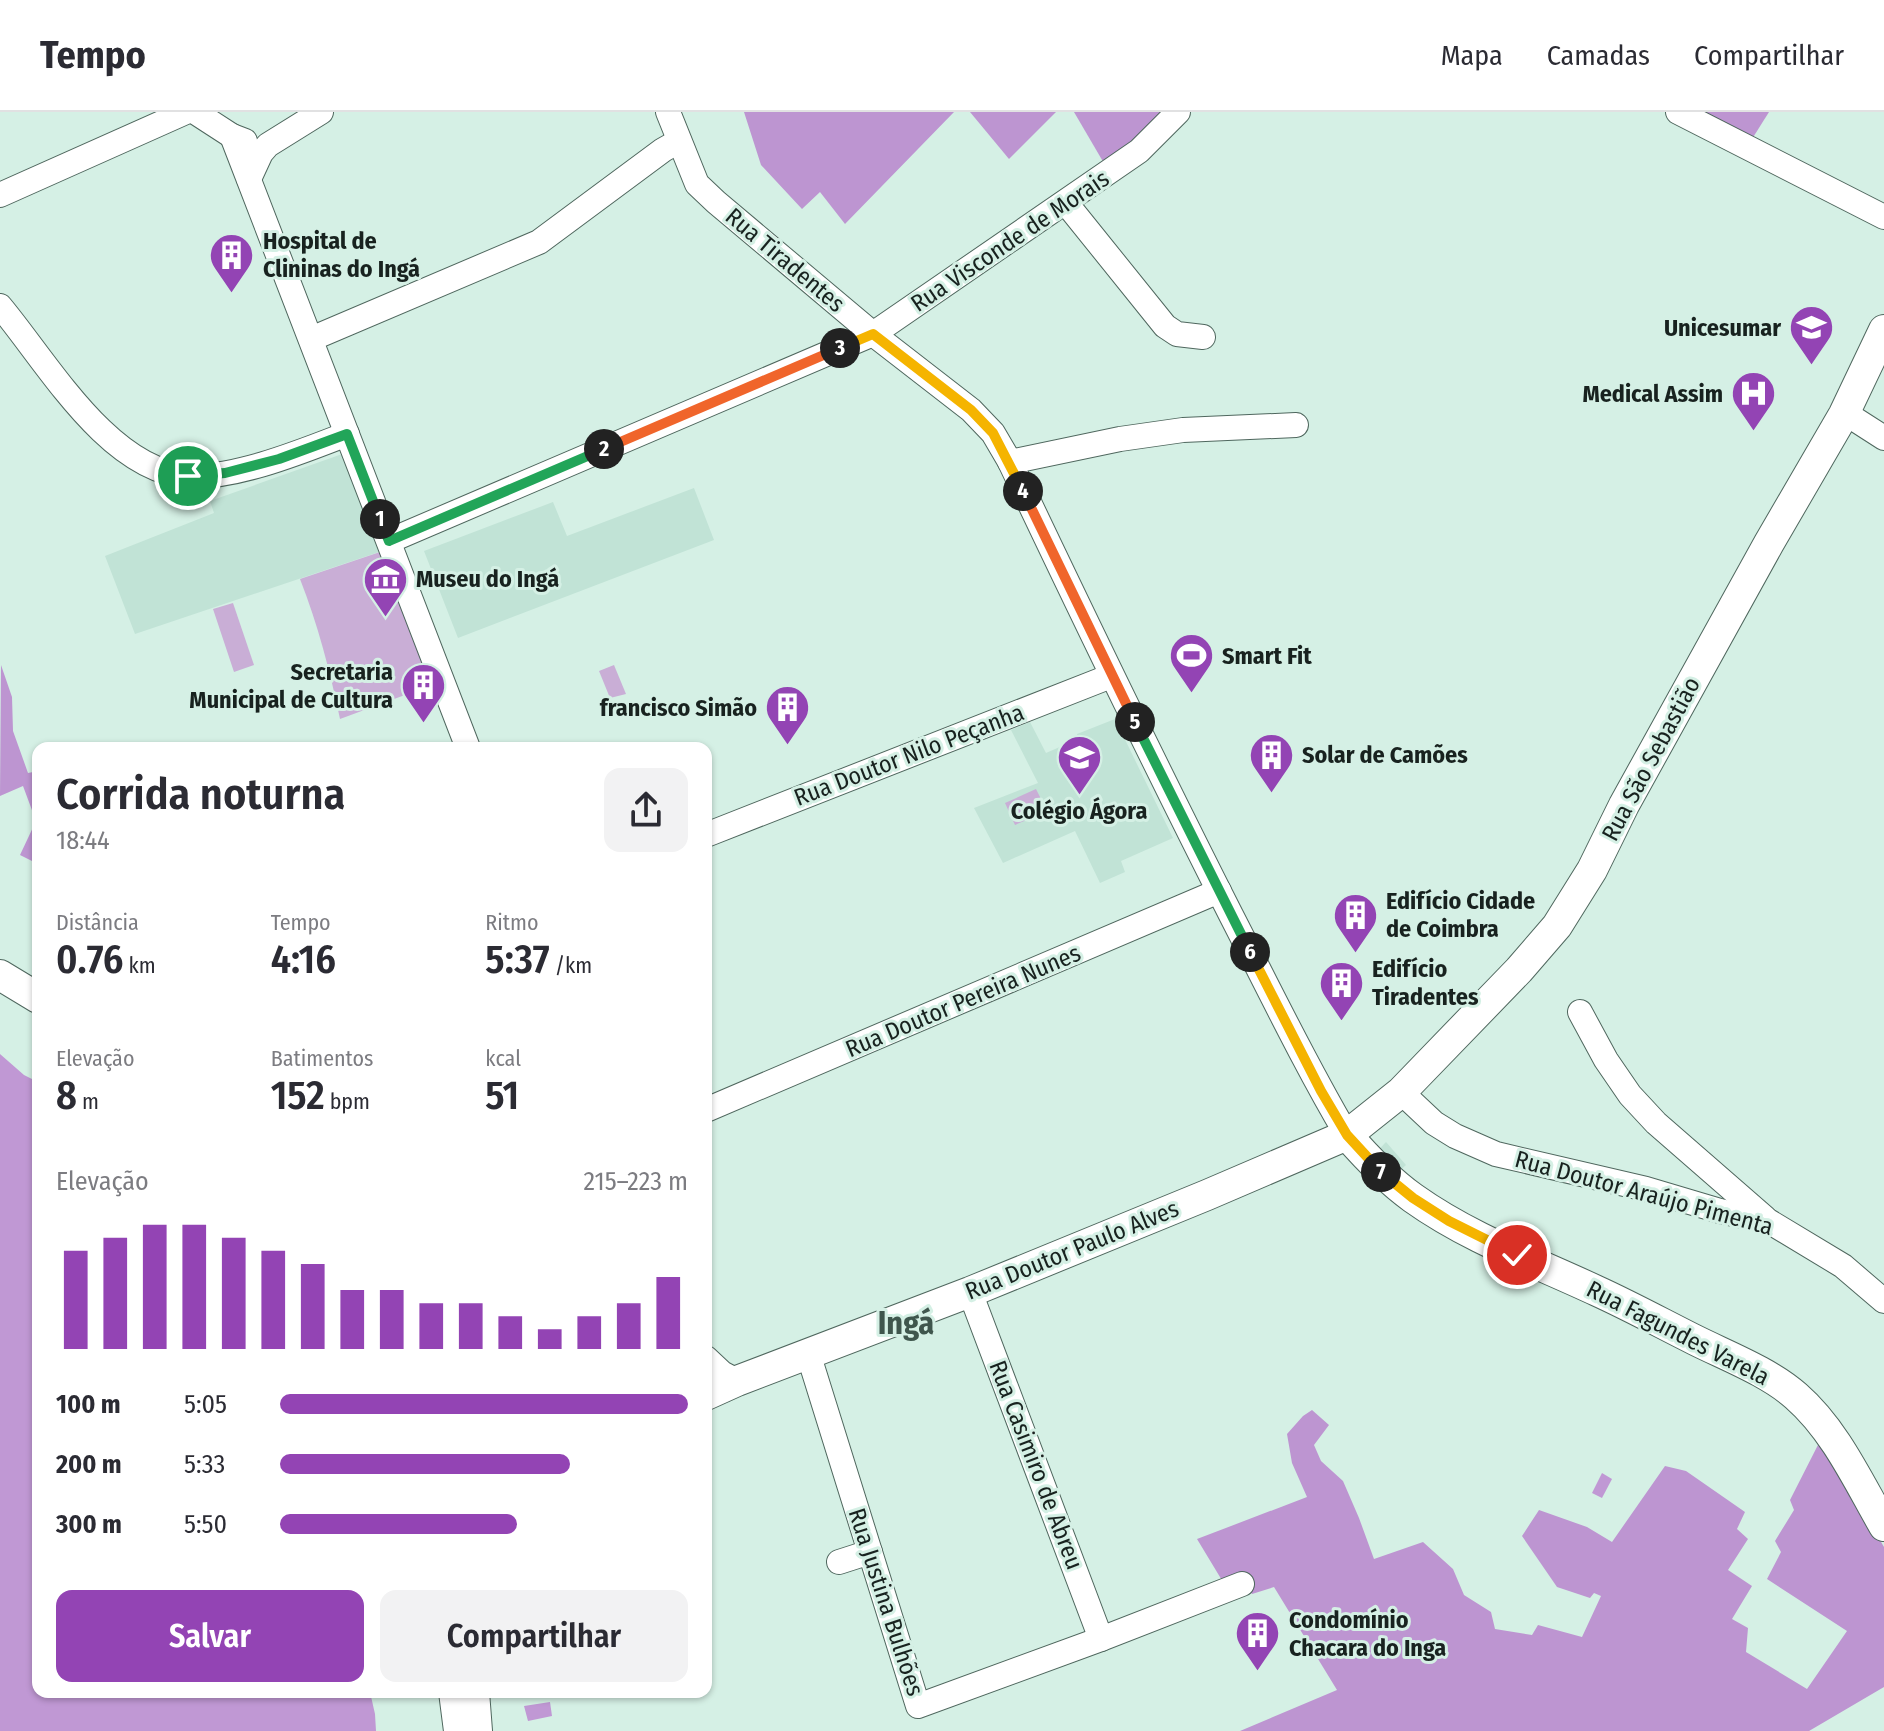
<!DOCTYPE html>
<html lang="pt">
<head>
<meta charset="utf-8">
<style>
  :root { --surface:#fff; --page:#f2f2f3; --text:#2b2b33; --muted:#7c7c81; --line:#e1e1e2; --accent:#9344b4 }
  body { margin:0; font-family:"Fira Sans Condensed",sans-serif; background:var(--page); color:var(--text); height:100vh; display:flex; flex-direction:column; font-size:30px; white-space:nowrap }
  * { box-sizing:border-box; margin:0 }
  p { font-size:26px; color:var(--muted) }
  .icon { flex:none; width:44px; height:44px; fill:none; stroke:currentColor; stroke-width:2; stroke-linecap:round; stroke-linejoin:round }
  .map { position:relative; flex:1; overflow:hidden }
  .sheet { position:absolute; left:32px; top:630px; width:680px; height:956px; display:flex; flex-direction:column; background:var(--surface); border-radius:16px; box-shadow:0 2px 6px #0004 }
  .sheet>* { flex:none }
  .pin { position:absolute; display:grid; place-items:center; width:68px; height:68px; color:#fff; margin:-34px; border:4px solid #fff; border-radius:50%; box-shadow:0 2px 8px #0007 }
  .km { position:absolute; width:40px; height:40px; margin:-20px; border-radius:50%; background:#222; color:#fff; font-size:22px; line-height:40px; text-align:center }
  .round { display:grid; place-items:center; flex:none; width:84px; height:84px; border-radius:16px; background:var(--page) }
  .head { display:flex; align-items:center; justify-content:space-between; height:136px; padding:0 24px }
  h1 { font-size:44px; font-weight:600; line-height:60px }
  .metrics { display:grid; grid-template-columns:repeat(3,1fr); gap:12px; height:136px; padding:8px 24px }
  .metrics div { display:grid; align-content:center }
  .metrics b { font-size:40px; font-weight:600 }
  .metrics small { font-size:22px; font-weight:400 }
  .metrics p { font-size:22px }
  .chart { height:224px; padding:16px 24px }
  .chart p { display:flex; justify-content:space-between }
  .chart svg { width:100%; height:144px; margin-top:8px; stroke:var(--accent); stroke-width:6 }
  .primary-button { display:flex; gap:16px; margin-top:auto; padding:16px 24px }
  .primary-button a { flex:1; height:92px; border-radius:16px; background:var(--accent); color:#fff; font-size:32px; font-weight:600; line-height:92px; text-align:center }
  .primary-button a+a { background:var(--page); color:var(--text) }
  ul { padding:0 24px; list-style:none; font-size:26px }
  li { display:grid; grid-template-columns:128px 96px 1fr; align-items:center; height:60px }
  li i { height:20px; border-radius:10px; background:var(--accent) }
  header { display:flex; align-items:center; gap:48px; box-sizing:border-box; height:112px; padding:0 40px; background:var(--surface); border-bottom:2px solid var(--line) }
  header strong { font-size:38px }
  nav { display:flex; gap:44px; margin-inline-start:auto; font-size:28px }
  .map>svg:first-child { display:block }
  .built { fill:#c1e3d6 }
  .green { fill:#c9aed6 }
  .forest { fill:#bd95d1 }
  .water { fill:#c098d4 }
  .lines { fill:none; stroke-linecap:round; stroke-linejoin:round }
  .minor-casing { stroke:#4f675e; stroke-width:26 }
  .major-casing { stroke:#4f675e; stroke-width:32 }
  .minor { stroke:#fff; stroke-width:24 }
  .major { stroke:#fff; stroke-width:30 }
  .split-1-casing { stroke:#fff; stroke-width:16 }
  .split-2-casing { stroke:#fff; stroke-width:16 }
  .split-3-casing { stroke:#fff; stroke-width:16 }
  .split-4-casing { stroke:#fff; stroke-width:16 }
  .split-5-casing { stroke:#fff; stroke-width:16 }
  .split-6-casing { stroke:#fff; stroke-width:16 }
  .split-7-casing { stroke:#fff; stroke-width:16 }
  .split-8-casing { stroke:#fff; stroke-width:16 }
  .split-1 { stroke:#22a559; stroke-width:10 }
  .split-2 { stroke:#22a559; stroke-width:10 }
  .split-3 { stroke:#f0652b; stroke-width:10 }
  .split-4 { stroke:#f5b400; stroke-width:10 }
  .split-5 { stroke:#f0652b; stroke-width:10 }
  .split-6 { stroke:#22a559; stroke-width:10 }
  .split-7 { stroke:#f5b400; stroke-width:10 }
  .split-8 { stroke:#f5b400; stroke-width:10 }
  .labels { text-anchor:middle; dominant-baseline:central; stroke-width:6; stroke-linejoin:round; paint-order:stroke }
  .poi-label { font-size:24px; font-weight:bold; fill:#18221f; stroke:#d5f0e5; text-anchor:start }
  .street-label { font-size:24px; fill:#18221f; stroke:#d5f0e5 }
  .district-label { font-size:32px; font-weight:bold; fill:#3f564d; stroke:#d5f0e5 }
</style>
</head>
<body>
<header>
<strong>Tempo</strong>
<nav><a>Mapa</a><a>Camadas</a><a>Compartilhar</a></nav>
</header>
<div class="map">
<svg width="1884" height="1619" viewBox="0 0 1884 1619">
  <rect width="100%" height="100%" fill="#d5f0e5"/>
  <!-- built -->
  <g class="built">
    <path d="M345 341 385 438 135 522 105 444 214 401 210 389Z"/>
    <path d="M694 376 714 428 458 526 424 439 553 390 567 424Z"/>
    <path d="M1115 607 1173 726 1121 749 1125 760 1100 771 1075 719 1003 751 974 696 1038 671 1011 618 1030 610 1046 641 1078 627 1077 622Z"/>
    <path d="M1386 1030 1406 1053 1395 1063 1373 1044Z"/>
  </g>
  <!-- green -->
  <g class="green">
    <path d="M380 440 432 573 340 607C330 559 318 513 300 467Z"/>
    <path d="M233 491 254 553 234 560 213 497Z"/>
    <path d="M614 553 626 582 610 586 599 559Z"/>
    <path d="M1036 677 1047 699 1015 713 1005 691Z"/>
  </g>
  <!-- forest -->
  <g class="forest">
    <path d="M744 0H954L845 112 820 80 802 97 761 53Z"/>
    <path d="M970 0H1056L1009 47Z"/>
    <path d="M1074 0H1188L1105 53Z"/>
    <path d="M1697 0H1769L1752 27Z"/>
    <path d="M1 553 12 585 13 619 28 661 38 659V752L20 743 36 709 23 674 0 684Z"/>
    <path d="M1312 1298 1329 1313 1314 1333 1321 1349 1343 1369 1359 1406 1374 1447 1423 1430 1453 1457 1464 1483 1491 1500 1495 1517 1532 1523 1538 1513 1582 1525 1601 1484 1594 1481 1590 1486 1557 1475 1522 1424 1539 1398 1587 1415 1612 1430 1665 1354 1686 1359 1745 1400 1737 1417 1748 1427 1728 1458 1752 1474 1732 1507 1748 1516 1746 1540 1807 1577 1847 1519 1767 1467 1781 1440 1775 1429 1794 1398 1790 1388 1821 1327 1884 1435V1575L1809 1619H1240L1337 1578 1274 1475 1252 1482 1241 1462 1223 1470 1197 1427 1307 1385 1292 1351 1287 1322 1303 1304Z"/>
  </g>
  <!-- water -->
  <g class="water">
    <path d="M0 942 24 963 38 970V1580H370L375 1602 376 1619H0Z"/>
    <path d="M1602 1361 1612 1367 1602 1386 1592 1381Z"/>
    <path d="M550 1590 552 1604 528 1609 524 1594Z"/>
  </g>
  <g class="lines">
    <defs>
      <g id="minor">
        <path d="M195 0 232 24 245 29"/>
        <path d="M668 0 697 72 716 90 873 222 971 298 993 321 1010 350C1082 502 1155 653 1231 803 1269 877 1305 952 1347 1023"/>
        <path d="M1678 0 1884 105"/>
        <path d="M232 24 468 636"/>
        <path d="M249 67 261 41 268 33 321 0"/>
        <path d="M0 83 186 0"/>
        <path d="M1066 91 1165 214 1177 222 1203 225"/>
        <path d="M0 194C47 250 108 358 187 364 235 367 303 339 347 322"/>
        <path d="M311 227 539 130 663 38 679 29"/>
        <path d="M1844 302 1856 308 1884 326"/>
        <path d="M1010 350 1120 327 1183 318 1296 313"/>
        <path d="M389 429 873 222 1139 39 1178 0"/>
        <path d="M706 723 1111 564"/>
        <path d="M1580 900 1606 948 1630 983 1656 1011 1765 1106"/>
        <path d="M1401 980 1434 1011 1455 1024 1496 1042 1646 1077 1720 1099 1770 1110 1843 1154 1884 1189"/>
        <path d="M706 998 1219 779"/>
        <path d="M970 1180 1101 1527"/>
        <path d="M808 1241 918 1594 1101 1527 1242 1472"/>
        <path d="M706 1246 722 1261 737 1269"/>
        <path d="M839 1450 870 1440"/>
        <path d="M451 1580 456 1619"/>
      </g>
      <g id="major">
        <path d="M0 863 38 886"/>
        <path d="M1347 1023C1367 1046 1388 1068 1413 1086 1469 1126 1535 1150 1597 1179 1630 1194 1663 1212 1695 1228 1727 1244 1769 1260 1796 1284 1835 1318 1858 1369 1884 1414"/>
        <path d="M706 1283 737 1269 970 1180 1207 1083 1347 1023 1401 980 1519 858 1557 814 1592 758 1624 693 1769 431 1844 302 1884 218"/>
        <path d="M474 1580 477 1619"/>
      </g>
    </defs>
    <!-- minor casing -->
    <use href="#minor" class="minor-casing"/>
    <!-- major casing -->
    <use href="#major" class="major-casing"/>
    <!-- minor -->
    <use href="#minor" class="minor"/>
    <!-- major -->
    <use href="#major" class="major"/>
  </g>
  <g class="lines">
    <defs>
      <path id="split-1" d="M188 364 225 361 279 347 347 322 380 407"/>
      <path id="split-2" d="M380 407 389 429 604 337"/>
      <path id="split-3" d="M604 337 840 236"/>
      <path id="split-4" d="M840 236 873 222 971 298 993 321 1023 379"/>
      <path id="split-5" d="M1023 379 1135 610"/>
      <path id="split-6" d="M1135 610 1250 840"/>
      <path id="split-7" d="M1250 840 1321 979 1347 1023 1381 1060"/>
      <path id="split-8" d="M1381 1060 1413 1086 1449 1109 1517 1143"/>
    </defs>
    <!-- split-1 casing -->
    <use href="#split-1" class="split-1-casing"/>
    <!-- split-2 casing -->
    <use href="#split-2" class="split-2-casing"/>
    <!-- split-3 casing -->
    <use href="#split-3" class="split-3-casing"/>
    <!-- split-4 casing -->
    <use href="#split-4" class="split-4-casing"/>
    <!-- split-5 casing -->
    <use href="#split-5" class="split-5-casing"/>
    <!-- split-6 casing -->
    <use href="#split-6" class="split-6-casing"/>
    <!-- split-7 casing -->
    <use href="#split-7" class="split-7-casing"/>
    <!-- split-8 casing -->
    <use href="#split-8" class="split-8-casing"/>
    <!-- split-1 -->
    <use href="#split-1" class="split-1"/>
    <!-- split-2 -->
    <use href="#split-2" class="split-2"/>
    <!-- split-3 -->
    <use href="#split-3" class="split-3"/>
    <!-- split-4 -->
    <use href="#split-4" class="split-4"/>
    <!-- split-5 -->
    <use href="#split-5" class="split-5"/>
    <!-- split-6 -->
    <use href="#split-6" class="split-6"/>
    <!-- split-7 -->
    <use href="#split-7" class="split-7"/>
    <!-- split-8 -->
    <use href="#split-8" class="split-8"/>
  </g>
  <!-- icons -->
  <defs>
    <symbol id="building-pin" viewBox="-11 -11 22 30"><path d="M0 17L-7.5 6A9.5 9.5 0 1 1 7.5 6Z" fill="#9344b4" stroke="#d5f0e5"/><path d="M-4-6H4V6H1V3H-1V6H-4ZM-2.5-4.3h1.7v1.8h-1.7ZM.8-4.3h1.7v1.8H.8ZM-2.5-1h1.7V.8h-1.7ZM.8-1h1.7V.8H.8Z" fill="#fff"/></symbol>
    <symbol id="university-pin" viewBox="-11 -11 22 30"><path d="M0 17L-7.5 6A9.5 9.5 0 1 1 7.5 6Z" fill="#9344b4" stroke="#d5f0e5"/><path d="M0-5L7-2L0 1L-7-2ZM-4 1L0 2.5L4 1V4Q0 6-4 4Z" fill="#fff"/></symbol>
    <symbol id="hospital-pin" viewBox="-11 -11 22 30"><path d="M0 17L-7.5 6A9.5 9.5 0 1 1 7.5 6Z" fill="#9344b4" stroke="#d5f0e5"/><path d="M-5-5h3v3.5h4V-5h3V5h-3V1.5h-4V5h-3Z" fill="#fff"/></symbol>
    <symbol id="museum-pin" viewBox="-11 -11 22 30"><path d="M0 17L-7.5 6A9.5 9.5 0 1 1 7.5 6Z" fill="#9344b4" stroke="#d5f0e5"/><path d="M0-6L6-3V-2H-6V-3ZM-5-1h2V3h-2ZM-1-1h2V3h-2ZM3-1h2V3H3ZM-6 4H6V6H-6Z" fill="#fff"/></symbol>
    <symbol id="stadium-pin" viewBox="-11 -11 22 30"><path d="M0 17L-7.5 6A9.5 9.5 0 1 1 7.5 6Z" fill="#9344b4" stroke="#d5f0e5"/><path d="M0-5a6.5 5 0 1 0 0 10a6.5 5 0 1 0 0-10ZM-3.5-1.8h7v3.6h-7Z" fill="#fff"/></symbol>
    <symbol id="school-pin" viewBox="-11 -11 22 30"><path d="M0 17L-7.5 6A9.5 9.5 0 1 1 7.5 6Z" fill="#9344b4" stroke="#d5f0e5"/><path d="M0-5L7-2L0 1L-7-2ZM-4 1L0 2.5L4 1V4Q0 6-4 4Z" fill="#fff"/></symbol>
  </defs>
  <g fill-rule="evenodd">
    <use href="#building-pin" x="206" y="118" width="51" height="69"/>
    <use href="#university-pin" x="1786" y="190" width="51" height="69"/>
    <use href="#hospital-pin" x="1728" y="256" width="51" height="69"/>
    <use href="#museum-pin" x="360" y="442" width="51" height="69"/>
    <use href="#stadium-pin" x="1166" y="518" width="51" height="69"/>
    <use href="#building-pin" x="398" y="548" width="51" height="69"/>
    <use href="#building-pin" x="762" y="570" width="51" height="69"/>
    <use href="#building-pin" x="1246" y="618" width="51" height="69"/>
    <use href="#school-pin" x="1054" y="620" width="51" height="69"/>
    <use href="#building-pin" x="1330" y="778" width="51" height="69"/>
    <use href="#building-pin" x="1316" y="846" width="51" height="69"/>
    <use href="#building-pin" x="1232" y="1496" width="51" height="69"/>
  </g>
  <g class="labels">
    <!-- poi labels -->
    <g class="poi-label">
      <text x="263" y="129">Hospital de<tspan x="263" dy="28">Clininas do Ingá</tspan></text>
      <text x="1781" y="216" text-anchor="end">Unicesumar</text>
      <text x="1723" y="282" text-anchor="end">Medical Assim</text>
      <text x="416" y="467">Museu do Ingá</text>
      <text x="1222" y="544">Smart Fit</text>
      <text x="393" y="560" text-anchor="end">Secretaria<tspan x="393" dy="28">Municipal de Cultura</tspan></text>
      <text x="757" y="596" text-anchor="end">francisco Simão</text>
      <text x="1302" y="643">Solar de Camões</text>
      <text x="1079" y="699" text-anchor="middle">Colégio Ágora</text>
      <text x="1386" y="789">Edifício Cidade<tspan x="1386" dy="28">de Coimbra</tspan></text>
      <text x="1372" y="857">Edifício<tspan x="1372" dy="28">Tiradentes</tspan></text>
      <text x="1289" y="1508">Condomínio<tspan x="1289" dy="28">Chacara do Inga</tspan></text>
    </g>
    <!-- street labels -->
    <g class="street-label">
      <text transform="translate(1010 129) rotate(-34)">Rua Visconde de Morais</text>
      <text transform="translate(785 148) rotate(40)">Rua Tiradentes</text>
      <text transform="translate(909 643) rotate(-21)">Rua Doutor Nilo Peçanha</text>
      <text transform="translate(1651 647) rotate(-62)">Rua São Sebastião</text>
      <text transform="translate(963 889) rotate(-23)">Rua Doutor Pereira Nunes</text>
      <text transform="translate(1644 1081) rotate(15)">Rua Doutor Araújo Pimenta</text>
      <text transform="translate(1072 1138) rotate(-22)">Rua Doutor Paulo Alves</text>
      <text transform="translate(1678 1221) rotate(27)">Rua Fagundes Varela</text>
      <text transform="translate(1036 1353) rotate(69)">Rua Casimiro de Abreu</text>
      <text transform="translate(886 1490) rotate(72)">Rua Justina Bulhões</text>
    </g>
    <!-- district labels -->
    <g class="district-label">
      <text x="906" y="1211">Ingá</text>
    </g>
  </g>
</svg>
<div class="pin" style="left:188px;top:364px;background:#1e9e55"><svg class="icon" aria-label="arrive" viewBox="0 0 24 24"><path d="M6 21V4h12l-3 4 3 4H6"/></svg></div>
<div class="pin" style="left:1517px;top:1143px;background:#d93025"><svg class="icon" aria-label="check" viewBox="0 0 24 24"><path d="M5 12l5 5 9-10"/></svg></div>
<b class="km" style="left:380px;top:407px">1</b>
<b class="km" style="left:604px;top:337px">2</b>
<b class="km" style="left:840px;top:236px">3</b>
<b class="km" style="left:1023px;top:379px">4</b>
<b class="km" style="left:1135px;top:610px">5</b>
<b class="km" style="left:1250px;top:840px">6</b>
<b class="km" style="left:1381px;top:1060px">7</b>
<section class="sheet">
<div class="head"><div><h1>Corrida noturna</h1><p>18:44</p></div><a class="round"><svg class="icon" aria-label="share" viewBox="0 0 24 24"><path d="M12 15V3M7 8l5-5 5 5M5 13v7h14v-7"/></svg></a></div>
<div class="metrics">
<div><p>Distância</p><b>0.76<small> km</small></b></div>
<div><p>Tempo</p><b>4:16</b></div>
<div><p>Ritmo</p><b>5:37<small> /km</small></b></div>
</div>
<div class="metrics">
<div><p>Elevação</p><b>8<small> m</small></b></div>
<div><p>Batimentos</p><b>152<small> bpm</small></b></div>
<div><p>kcal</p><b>51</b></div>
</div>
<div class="chart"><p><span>Elevação</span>215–223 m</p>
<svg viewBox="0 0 160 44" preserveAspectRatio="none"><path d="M5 44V14M15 44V10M25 44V6M35 44V6M45 44V10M55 44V14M65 44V18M75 44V26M85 44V26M95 44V30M105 44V30M115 44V34M125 44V38M135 44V34M145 44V30M155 44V22"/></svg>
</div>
<ul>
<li><b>100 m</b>5:05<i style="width:100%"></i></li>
<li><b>200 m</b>5:33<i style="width:71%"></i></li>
<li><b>300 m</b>5:50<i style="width:58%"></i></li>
</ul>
<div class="primary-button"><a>Salvar</a><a>Compartilhar</a></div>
</section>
</div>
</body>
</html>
